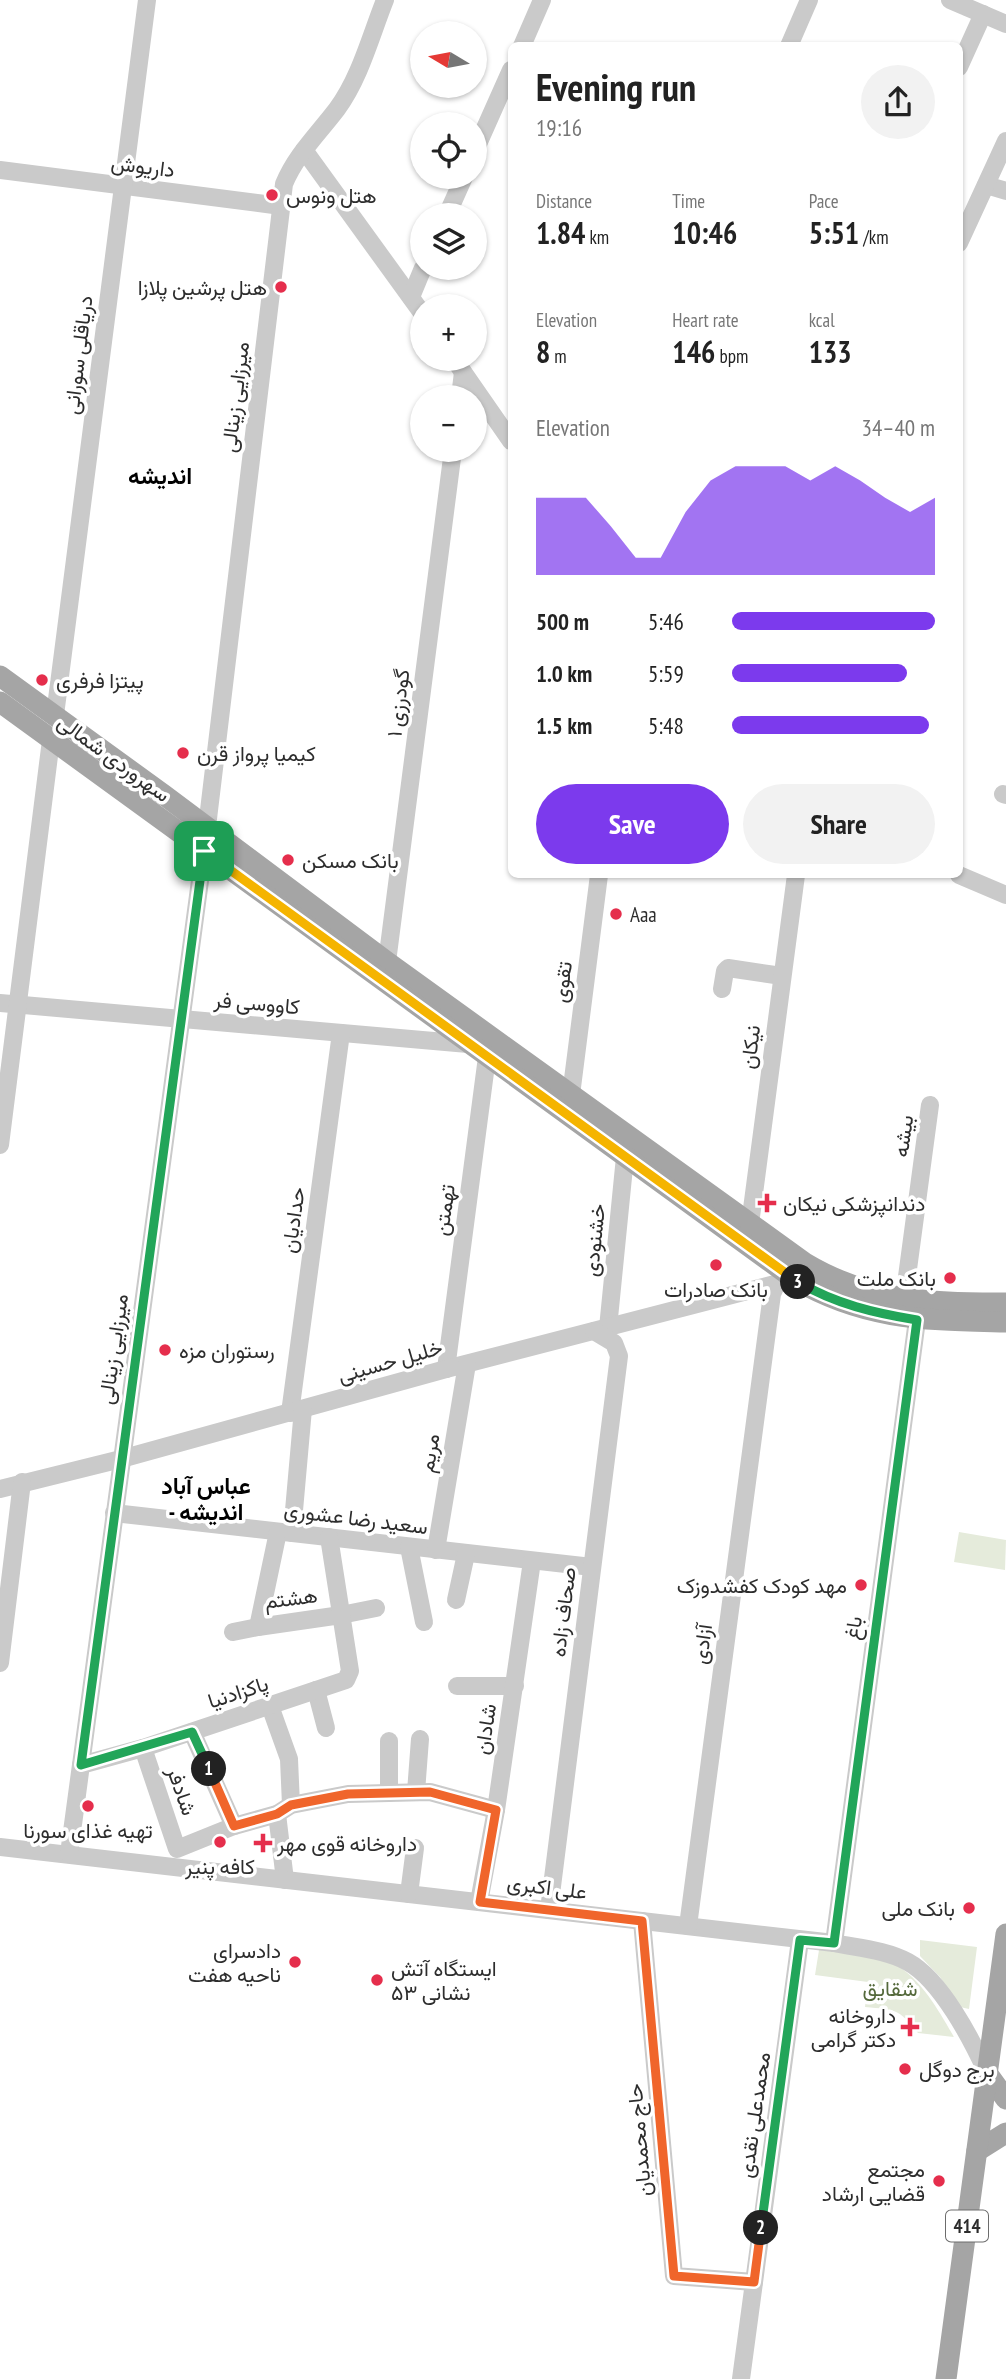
<!DOCTYPE html>
<html lang="en">
<head>
<meta charset="utf-8">
<style>
  :root { --surface:#fff; --page:#f2f2f2; --text:#222; --muted:#767676; --accent:#7c3aed }
  body { margin:0; font-family:"PT Sans Narrow",Vazirmatn,sans-serif; background:var(--page); color:var(--text); height:100vh; display:flex; flex-direction:column; font-size:26px; white-space:nowrap }
  * { box-sizing:border-box; margin:0 }
  p { font-size:23px; color:var(--muted) }
  .icon { flex:none; width:38px; height:38px; fill:none; stroke:currentColor; stroke-width:2; stroke-linecap:round; stroke-linejoin:round }
  .map { position:relative; flex:1; overflow:hidden }
  .sheet { position:absolute; left:508px; top:42px; width:455px; height:836px; display:flex; flex-direction:column; background:var(--surface); border-radius:10px; box-shadow:0 2px 5px #0004 }
  .sheet>* { flex:none }
  .needle { width:46px; rotate:280deg }
  .tools { position:absolute; left:410px; top:21px; display:grid; gap:14px }
  .tools a { display:grid; place-items:center; width:77px; height:77px; border-radius:50%; background:var(--surface); box-shadow:0 2px 5px #0004; font-size:35px }
  .pin { position:absolute; display:grid; place-items:center; width:60px; height:60px; color:#fff; margin:-30px; border-radius:14px; box-shadow:0 4px 10px #0006 }
  .km { position:absolute; width:35px; height:35px; margin:-18px; border-radius:50%; background:#222; color:#fff; font-size:19px; line-height:35px; text-align:center }
  .round { display:grid; place-items:center; flex:none; width:74px; height:74px; border-radius:37px; background:var(--page) }
  .head { display:flex; align-items:center; justify-content:space-between; height:119px; padding:0 28px }
  h1 { font-size:38px; font-weight:700; line-height:52px }
  .metrics { display:grid; grid-template-columns:repeat(3,1fr); gap:10px; height:119px; padding:7px 28px }
  .metrics div { display:grid; align-content:center }
  .metrics b { font-size:30px; font-weight:700 }
  .metrics small { font-size:19px; font-weight:400 }
  .metrics p { font-size:19px }
  .chart { height:196px; padding:14px 28px }
  .chart p { display:flex; justify-content:space-between }
  .chart svg { width:100%; height:126px; margin-top:7px; fill:var(--accent); opacity:.7 }
  .button { display:flex; gap:14px; margin-top:auto; padding:14px 28px }
  .button a { flex:1; height:80px; border-radius:42px; background:var(--accent); color:#fff; font-size:28px; font-weight:700; line-height:80px; text-align:center }
  .button a+a { background:var(--page); color:var(--text) }
  ul { padding:0 28px; list-style:none; font-size:23px }
  li { display:grid; grid-template-columns:112px 84px 1fr; align-items:center; height:52px }
  li i { height:18px; border-radius:9px; background:var(--accent) }
  .map>svg:first-child { display:block }
  .green { fill:#e5ebdb }
  .lines { fill:none; stroke-linecap:round; stroke-linejoin:round }
  .minor { stroke:#cacaca; stroke-width:18 }
  .major { stroke:#a5a5a5; stroke-width:21 }
  .split-1-casing { stroke:#fff; stroke-width:14 }
  .split-2-casing { stroke:#fff; stroke-width:14 }
  .split-3-casing { stroke:#fff; stroke-width:14 }
  .split-4-casing { stroke:#fff; stroke-width:14 }
  .split-1 { stroke:#22a559; stroke-width:9 }
  .split-2 { stroke:#f0652b; stroke-width:9 }
  .split-3 { stroke:#22a559; stroke-width:9 }
  .split-4 { stroke:#f5b400; stroke-width:9 }
  .poi-dot { fill:#e52e4c; stroke:#fff; stroke-width:2.5 }
  .labels { text-anchor:middle; dominant-baseline:central; stroke-width:7; stroke-linejoin:round; paint-order:stroke }
  .shield { fill:#fff; stroke:#6c6c6c; stroke-width:2 }
  .shield-label { font-size:19px; font-weight:bold; fill:#2d2d2d }
  .street-label { font-size:21px; fill:#2d2d2d; stroke:#fff }
  .poi-label { font-size:21px; fill:#2d2d2d; stroke:#fff; text-anchor:start }
  .park-label { font-size:21px; fill:#54693b; stroke:#fff }
  .neighbourhood-label { font-size:23px; font-weight:bold; fill:#000; stroke:#fff }
</style>
</head>
<body>
<div class="map">
<svg width="1006" height="2379" viewBox="0 0 1006 2379">
  <rect width="100%" height="100%" fill="#fff"/>
  <!-- green -->
  <g class="green">
    <path d="M959 1532 1006 1540 1005 1570 954 1562Z"/>
    <path d="M920 1940 977 1947 969 2009 960 2007 940 1977 920 1956Z"/>
    <path d="M819 1950C843 1952 874 1952 895 1964 922 1980 939 2011 954 2037L918 2033C898 2008 896 2010 865 2007L868 1982 815 1975Z"/>
  </g>
  <g class="lines">
    <!-- minor -->
    <g class="minor">
      <path d="M950 0 1006 24"/>
      <path d="M522 46 542 0"/>
      <path d="M789 46 809 0"/>
      <path d="M959 67 983 14"/>
      <path d="M304 150 422 313"/>
      <path d="M474 153 511 70"/>
      <path d="M0 170 281 206"/>
      <path d="M986 185 1006 191"/>
      <path d="M447 215 464 177"/>
      <path d="M959 243 1006 141"/>
      <path d="M411 297 423 268"/>
      <path d="M454 359 511 441"/>
      <path d="M460 397 463 372"/>
      <path d="M55 715 147 0"/>
      <path d="M1003 794 1006 795"/>
      <path d="M207 827 284 184C296 155 318 134 337 109 360 78 371 35 385 0"/>
      <path d="M959 875 1006 895"/>
      <path d="M387 962 453 450"/>
      <path d="M722 989 725 971 728 968 782 976"/>
      <path d="M0 1003 468 1044"/>
      <path d="M571 1095 599 875"/>
      <path d="M0 1145 51 740"/>
      <path d="M750 1224 796 875"/>
      <path d="M904 1299 930 1105"/>
      <path d="M608 1328 625 1157"/>
      <path d="M446 1369 487 1057"/>
      <path d="M290 1413 341 1033"/>
      <path d="M0 1489 121 1459 446 1369 794 1279"/>
      <path d="M114 1513 592 1567"/>
      <path d="M278 1532 258 1627 341 1615 376 1608"/>
      <path d="M292 1533 303 1409"/>
      <path d="M409 1547 424 1622"/>
      <path d="M436 1550 467 1364"/>
      <path d="M456 1600 466 1554"/>
      <path d="M233 1632 258 1627"/>
      <path d="M0 1663 22 1482"/>
      <path d="M457 1686H515"/>
      <path d="M316 1690 326 1728"/>
      <path d="M270 1706 289 1759 291 1805"/>
      <path d="M192 1732 234 1826"/>
      <path d="M143 1748 177 1849 234 1826 277 1814 291 1805 348 1794 430 1792 496 1810"/>
      <path d="M81 1765 143 1748 346 1680 350 1671 329 1537"/>
      <path d="M416 1792 420 1739"/>
      <path d="M389 1793V1741"/>
      <path d="M277 1814 285 1880"/>
      <path d="M0 1847 834 1943C858 1948 886 1950 908 1962 941 1980 972 2040 987 2073"/>
      <path d="M69 1854 204 851"/>
      <path d="M409 1894 415 1848"/>
      <path d="M479 1902 496 1810 532 1561"/>
      <path d="M549 1910 619 1356 614 1343 594 1331"/>
      <path d="M642 1921 674 2276 754 2282"/>
      <path d="M688 1926 772 1294 776 1285"/>
      <path d="M834 1943 917 1320"/>
      <path d="M741 2379 800 1940"/>
    </g>
    <!-- major -->
    <g class="major">
      <path d="M0 676 164 795 387 962 805 1263C870 1302 932 1303 1006 1303"/>
      <path d="M0 702 794 1279C866 1321 926 1320 1006 1322"/>
      <path d="M987 2073 1006 2099"/>
      <path d="M977 2151 1006 2133"/>
      <path d="M946 2379 1006 1934"/>
    </g>
  </g>
  <g class="lines">
    <defs>
      <path id="split-1" d="M204 851 81 1765 192 1732 209 1769"/>
      <path id="split-2" d="M209 1769 234 1826 277 1814 291 1805 348 1794 430 1792 496 1810 480 1902 642 1921 674 2276 754 2282 761 2228"/>
      <path id="split-3" d="M761 2228 800 1940 834 1943 917 1320C874 1313 836 1304 798 1282"/>
      <path id="split-4" d="M204 851 798 1282"/>
    </defs>
    <!-- split-1 casing -->
    <use href="#split-1" class="split-1-casing"/>
    <!-- split-2 casing -->
    <use href="#split-2" class="split-2-casing"/>
    <!-- split-3 casing -->
    <use href="#split-3" class="split-3-casing"/>
    <!-- split-4 casing -->
    <use href="#split-4" class="split-4-casing"/>
    <!-- split-1 -->
    <use href="#split-1" class="split-1"/>
    <!-- split-2 -->
    <use href="#split-2" class="split-2"/>
    <!-- split-3 -->
    <use href="#split-3" class="split-3"/>
    <!-- split-4 -->
    <use href="#split-4" class="split-4"/>
  </g>
  <!-- markers -->
  <g class="poi-dot">
    <circle cx="272" cy="195" r="7"/>
    <circle cx="281" cy="287" r="7"/>
    <circle cx="42" cy="680" r="7"/>
    <circle cx="183" cy="753" r="7"/>
    <circle cx="288" cy="860" r="7"/>
    <circle cx="616" cy="914" r="7"/>
    <path d="M763.5 1192.5h7v7h7v7h-7v7h-7v-7h-7v-7h7z"/>
    <circle cx="716" cy="1265" r="7"/>
    <circle cx="950" cy="1278" r="7"/>
    <circle cx="165" cy="1350" r="7"/>
    <circle cx="861" cy="1585" r="7"/>
    <circle cx="88" cy="1806" r="7"/>
    <circle cx="220" cy="1842" r="7"/>
    <path d="M259.5 1832.5h7v7h7v7h-7v7h-7v-7h-7v-7h7z"/>
    <circle cx="969" cy="1908" r="7"/>
    <circle cx="295" cy="1962" r="7"/>
    <circle cx="377" cy="1980" r="7"/>
    <path d="M906.5 2016.5h7v7h7v7h-7v7h-7v-7h-7v-7h7z"/>
    <circle cx="905" cy="2069" r="7"/>
    <circle cx="939" cy="2181" r="7"/>
  </g>
  <g class="labels">
    <!-- shield labels -->
    <rect class="shield" x="946" y="2210.5" width="42" height="31" rx="5"/>
    <g class="shield-label">
      <text x="967" y="2226">414</text>
    </g>
    <!-- street labels -->
    <g class="street-label">
      <text transform="translate(143 166) rotate(7)">داریوش</text>
      <text transform="translate(78 355) rotate(-83)">دریاقلی سورانی</text>
      <text transform="translate(235 397) rotate(-83)">میرزایی زینالی</text>
      <text transform="translate(398 703) rotate(-83)">گودرزی ۱</text>
      <text transform="translate(114 758) rotate(36)">سهروردی شمالی</text>
      <text transform="translate(562 982) rotate(-83)">تقوی</text>
      <text transform="translate(257 1003) rotate(5)">کاووسی فر</text>
      <text transform="translate(750 1047) rotate(-83)">نیکان</text>
      <text transform="translate(903 1136) rotate(-82)">بیشه</text>
      <text transform="translate(444 1210) rotate(-82)">تهمتن</text>
      <text transform="translate(293 1220) rotate(-82)">حدادیان</text>
      <text transform="translate(594 1240) rotate(-84)">خشنودی</text>
      <text transform="translate(113 1349) rotate(-82)">میرزایی زینالی</text>
      <text transform="translate(390 1361) rotate(-16)">خلیل حسینی</text>
      <text transform="translate(429 1453) rotate(-81)">مریم</text>
      <text transform="translate(356 1518) rotate(7)">سعید رضا عشوری</text>
      <text transform="translate(291 1598) rotate(-7)">هشتم</text>
      <text transform="translate(563 1612) rotate(-83)">صحاف زاده</text>
      <text transform="translate(853 1628) rotate(-82)">باغ</text>
      <text transform="translate(702 1644) rotate(-82)">آزادی</text>
      <text transform="translate(238 1692) rotate(-18)">پاکزادنیا</text>
      <text transform="translate(485 1729) rotate(-81)">شادان</text>
      <text transform="translate(182 1791) rotate(71)">شادفر</text>
      <text transform="translate(547 1887) rotate(7)">علی‌ اکبری</text>
      <text transform="translate(754 2115) rotate(-82)">محمدعلی نقدی</text>
      <text transform="translate(639 2140) rotate(-95)">حاج محمدیان</text>
    </g>
    <!-- poi labels -->
    <g class="poi-label">
      <text x="286" y="195">هتل ونوس</text>
      <text x="267" y="287" text-anchor="end">هتل پرشین پلازا</text>
      <text x="56" y="680">پیتزا فرفری</text>
      <text x="197" y="753">کیمیا پرواز قرن</text>
      <text x="302" y="860">بانک مسکن</text>
      <text x="630" y="914">Aaa</text>
      <text x="783" y="1203">دندانپزشکی نیکان</text>
      <text x="936" y="1278" text-anchor="end">بانک ملت</text>
      <text x="716" y="1289" text-anchor="middle">بانک صادرات</text>
      <text x="179" y="1350">رستوران مزه</text>
      <text x="847" y="1585" text-anchor="end">مهد کودک کفشدوزک</text>
      <text x="88" y="1830" text-anchor="middle">تهیه غذای سورنا</text>
      <text x="277" y="1843">داروخانه قوی مهر</text>
      <text x="220" y="1866" text-anchor="middle">کافه پنیر</text>
      <text x="955" y="1908" text-anchor="end">بانک ملی</text>
      <text x="281" y="1950" text-anchor="end">دادسرای<tspan x="281" dy="24">ناحیه هفت</tspan></text>
      <text x="391" y="1968">ایستگاه آتش<tspan x="391" dy="24">نشانی ۵۳</tspan></text>
      <text x="896" y="2015" text-anchor="end">داروخانه<tspan x="896" dy="24">دکتر گرامی</tspan></text>
      <text x="919" y="2069">برج دوگل</text>
      <text x="925" y="2169" text-anchor="end">مجتمع<tspan x="925" dy="24">قضایی ارشاد</tspan></text>
    </g>
    <!-- park labels -->
    <g class="park-label">
      <text x="890" y="1988">شقایق</text>
    </g>
    <!-- neighbourhood labels -->
    <g class="neighbourhood-label">
      <text x="160" y="475">اندیشه</text>
      <text x="206" y="1485">عباس آباد<tspan x="206" dy="26">- اندیشه</tspan></text>
    </g>
  </g>
</svg>
<div class="tools">
<a><svg class="needle" viewBox="-14 -14 28 28"><path d="M0-13l5 13h-10z" fill="#e53935"/><path d="M0 13l5-13h-10z" fill="#767676"/></svg></a>
<a><svg class="icon" aria-label="locate" viewBox="0 0 24 24"><circle cx="12" cy="12" r="6"/><path d="M12 2v4M12 18v4M2 12h4M18 12h4"/></svg></a>
<a><svg class="icon" aria-label="layers" viewBox="0 0 24 24"><path d="M12 4l9 5-9 5-9-5zM3 14l9 5 9-5"/></svg></a>
<a>+</a>
<a>−</a>
</div>
<div class="pin" style="left:204px;top:851px;background:#1e9e55"><svg class="icon" aria-label="arrive" viewBox="0 0 24 24"><path d="M6 21V4h12l-3 4 3 4H6"/></svg></div>
<b class="km" style="left:209px;top:1769px">1</b>
<b class="km" style="left:761px;top:2228px">2</b>
<b class="km" style="left:798px;top:1282px">3</b>
<section class="sheet">
<div class="head"><div><h1>Evening run</h1><p>19:16</p></div><a class="round"><svg class="icon" aria-label="share" viewBox="0 0 24 24"><path d="M12 15V3M7 8l5-5 5 5M5 13v7h14v-7"/></svg></a></div>
<div class="metrics">
<div><p>Distance</p><b>1.84<small> km</small></b></div>
<div><p>Time</p><b>10:46</b></div>
<div><p>Pace</p><b>5:51<small> /km</small></b></div>
</div>
<div class="metrics">
<div><p>Elevation</p><b>8<small> m</small></b></div>
<div><p>Heart rate</p><b>146<small> bpm</small></b></div>
<div><p>kcal</p><b>133</b></div>
</div>
<div class="chart"><p><span>Elevation</span>34–40 m</p>
<svg viewBox="0 0 160 44" preserveAspectRatio="none"><path d="M0 44V17L10 17L20 17L30 27L40 38L50 38L60 22L70 11L80 6L90 6L100 6L110 11L120 6L130 11L140 17L150 22L160 17V44z"/></svg>
</div>
<ul>
<li><b>500 m</b>5:46<i style="width:100%"></i></li>
<li><b>1.0 km</b>5:59<i style="width:86%"></i></li>
<li><b>1.5 km</b>5:48<i style="width:97%"></i></li>
</ul>
<div class="button"><a>Save</a><a>Share</a></div>
</section>
</div>
</body>
</html>
